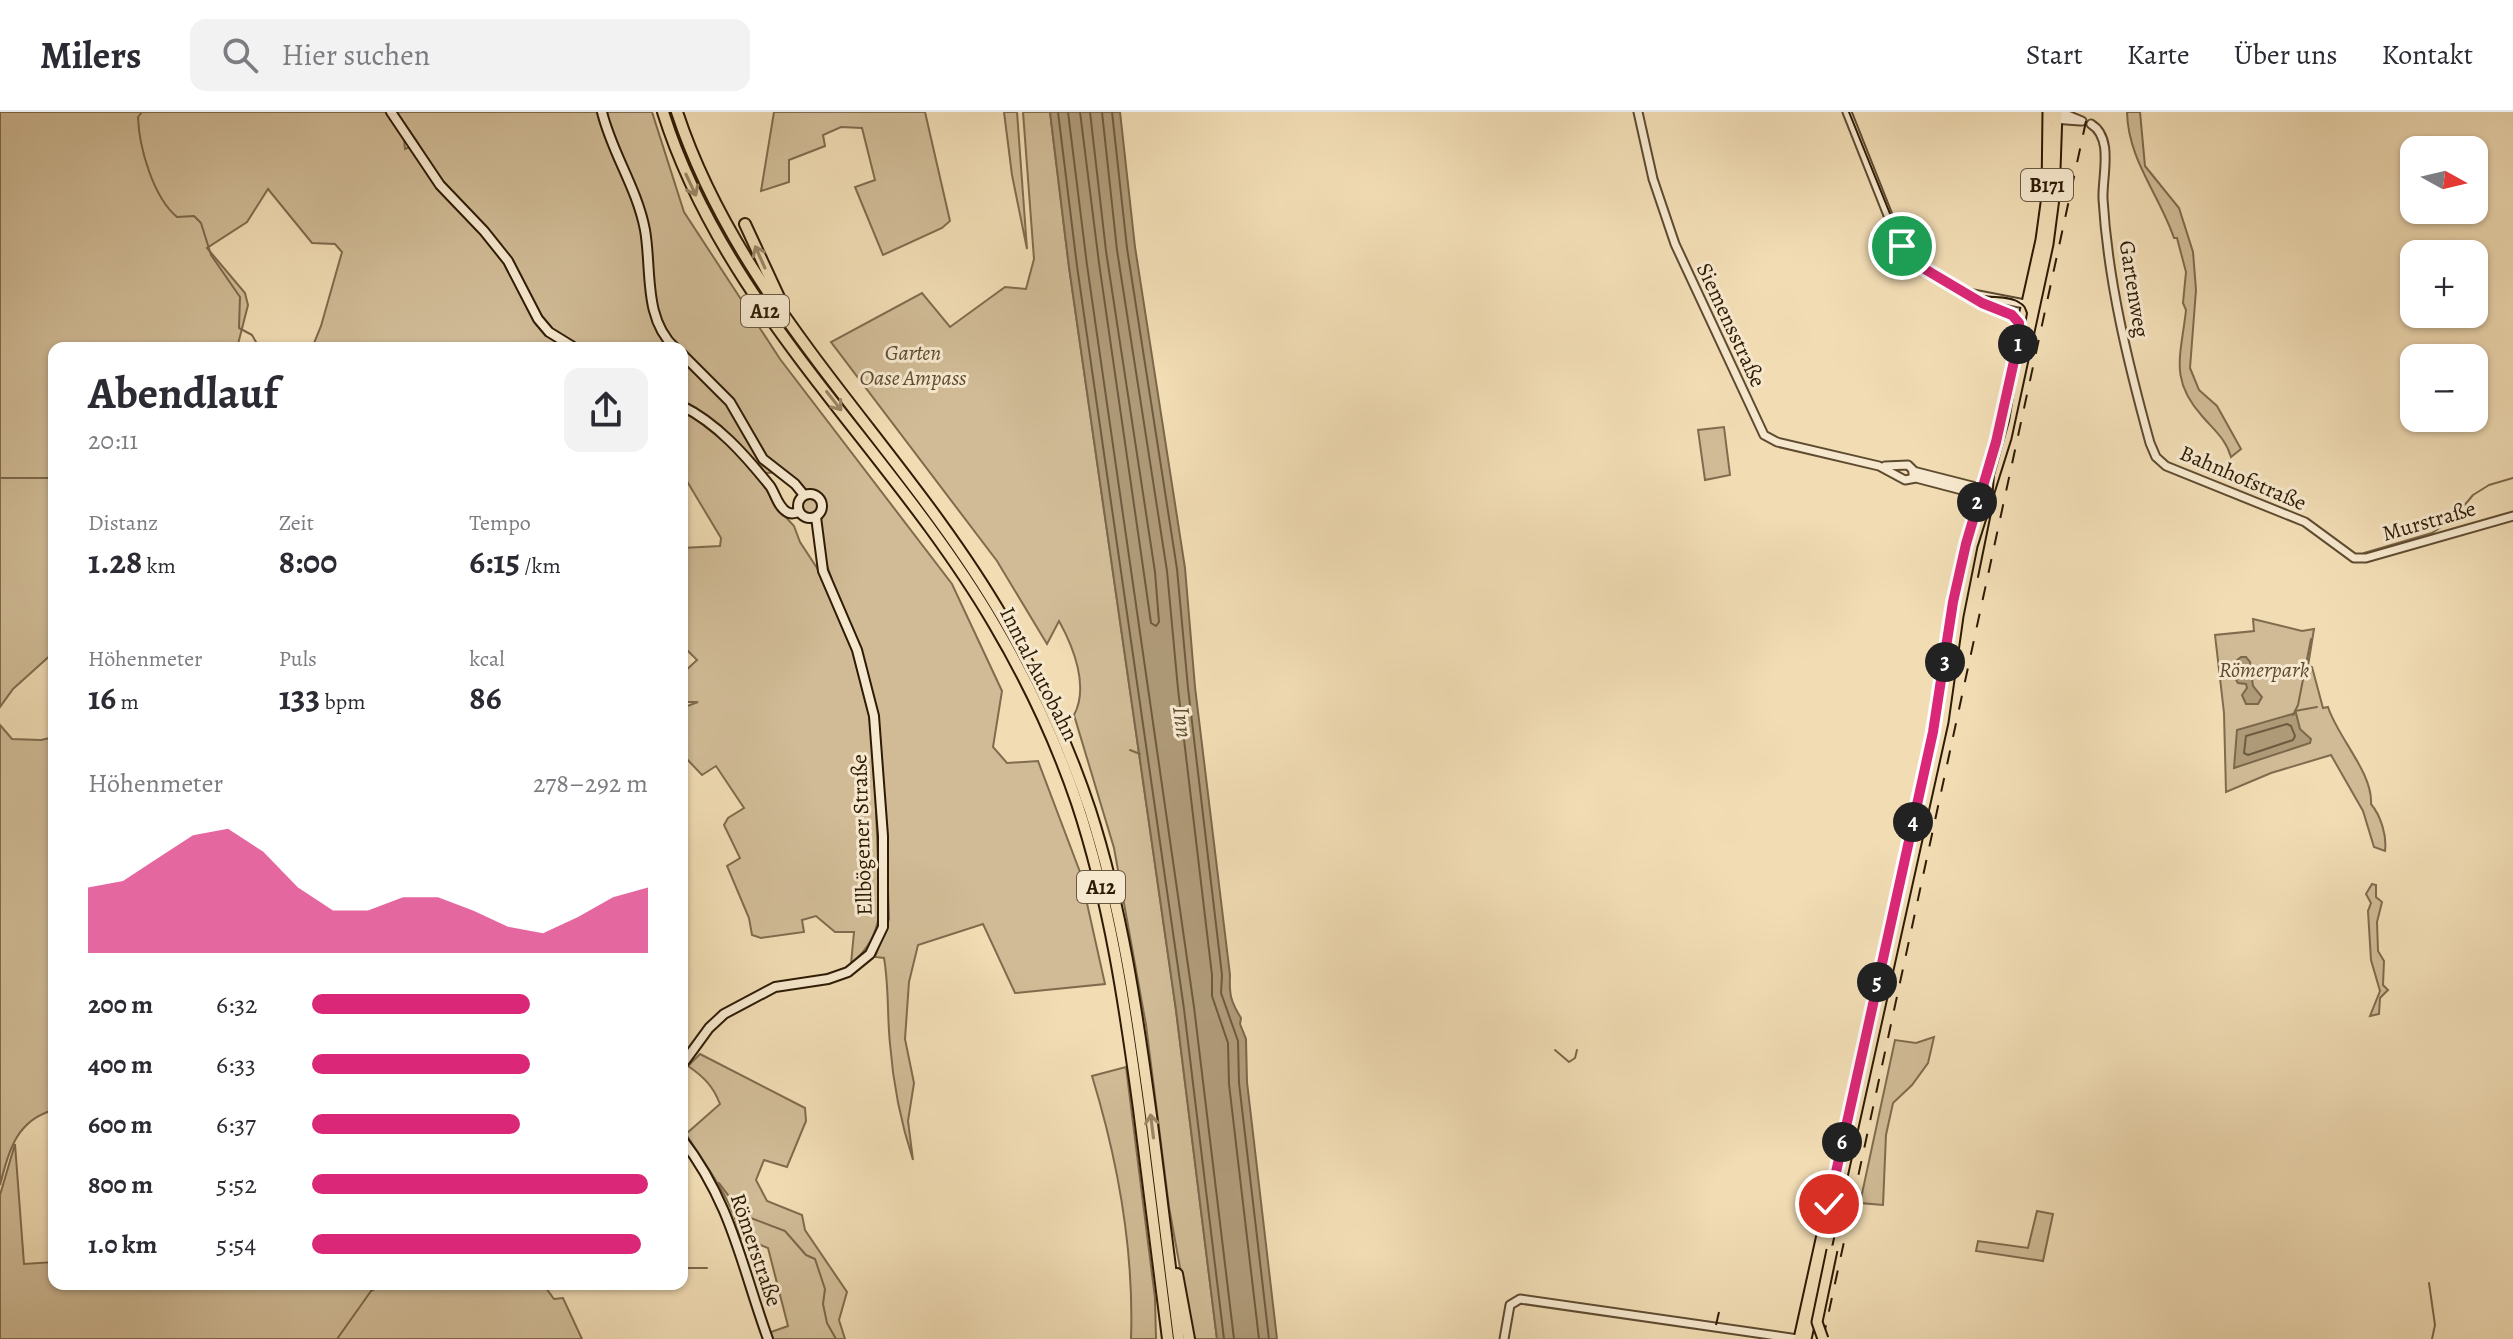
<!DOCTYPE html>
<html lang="de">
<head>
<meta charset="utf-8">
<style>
  :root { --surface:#fff; --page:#f2f2f3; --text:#2b2b33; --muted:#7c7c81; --line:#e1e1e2; --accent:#db2777 }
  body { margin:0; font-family:Alegreya,serif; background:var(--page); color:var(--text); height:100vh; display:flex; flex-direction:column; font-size:30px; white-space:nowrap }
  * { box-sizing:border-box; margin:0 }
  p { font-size:26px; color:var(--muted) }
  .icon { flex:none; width:44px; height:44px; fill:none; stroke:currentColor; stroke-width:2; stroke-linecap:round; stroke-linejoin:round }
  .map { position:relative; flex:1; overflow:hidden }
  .panel { position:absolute; left:48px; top:230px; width:640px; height:948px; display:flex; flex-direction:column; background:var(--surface); border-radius:16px; box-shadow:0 2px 6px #0004 }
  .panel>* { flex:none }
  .needle { width:52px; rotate:98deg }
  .controls { position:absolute; left:2400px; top:24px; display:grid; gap:16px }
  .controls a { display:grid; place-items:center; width:88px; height:88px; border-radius:16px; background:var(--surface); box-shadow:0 2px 6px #0004; font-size:40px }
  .pin { position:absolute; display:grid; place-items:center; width:68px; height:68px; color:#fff; margin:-34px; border:4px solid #fff; border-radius:50%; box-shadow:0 2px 8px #0007 }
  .km { position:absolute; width:40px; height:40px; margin:-20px; border-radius:50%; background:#222; color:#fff; font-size:22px; line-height:40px; text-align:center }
  .round { display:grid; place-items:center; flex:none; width:84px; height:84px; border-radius:16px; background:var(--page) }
  .summary { display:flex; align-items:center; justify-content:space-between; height:136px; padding:0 40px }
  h1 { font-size:44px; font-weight:700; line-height:60px }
  .stats { display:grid; grid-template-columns:repeat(3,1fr); gap:12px; height:136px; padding:8px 40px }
  .stats div { display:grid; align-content:center }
  .stats b { font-size:34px; font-weight:700 }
  .stats small { font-size:22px; font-weight:400 }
  .stats p { font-size:22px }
  .chart { height:224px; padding:16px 40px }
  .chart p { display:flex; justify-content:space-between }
  .chart svg { width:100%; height:144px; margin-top:8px; fill:var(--accent); opacity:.7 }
  ul { padding:0 40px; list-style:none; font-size:26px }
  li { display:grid; grid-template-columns:128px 96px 1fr; align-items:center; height:60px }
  li i { height:20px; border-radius:10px; background:var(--accent) }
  header { display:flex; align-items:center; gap:48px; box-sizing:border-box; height:112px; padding:0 40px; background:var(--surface); border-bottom:2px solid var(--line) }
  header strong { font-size:38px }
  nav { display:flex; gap:44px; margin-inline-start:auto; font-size:28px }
  .search { width:560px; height:72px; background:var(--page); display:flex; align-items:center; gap:20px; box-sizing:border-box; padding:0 28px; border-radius:16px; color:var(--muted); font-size:30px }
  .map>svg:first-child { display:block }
  .green { fill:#d0bb96; stroke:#7f6b4d; stroke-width:2 }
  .water { fill:#af9a78; stroke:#7b674a; stroke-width:2 }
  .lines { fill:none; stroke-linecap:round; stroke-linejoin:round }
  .shore { stroke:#6e5a3e; stroke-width:2 }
  .stream { stroke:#7b674a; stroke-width:2 }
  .tertiary-casing { stroke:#5f4b30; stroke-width:11 }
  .secondary-casing { stroke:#2e1b04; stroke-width:12 }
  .primary-casing { stroke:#2e1b04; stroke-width:13 }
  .motorway-casing { stroke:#2e1b04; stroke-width:14 }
  .tertiary { stroke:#f6e8ce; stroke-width:7 }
  .secondary { stroke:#f6e8ce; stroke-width:8 }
  .primary { stroke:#f1dcb4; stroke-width:9 }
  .motorway { stroke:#f1dcb4; stroke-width:10 }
  .tram { stroke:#2e1b04; stroke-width:2 }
  .rail { stroke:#2e1b04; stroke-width:2; stroke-dasharray:14 14; stroke-linecap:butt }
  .primary-bridge-casing { stroke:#2e1b04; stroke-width:13; stroke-linecap:butt }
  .primary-bridge { stroke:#f1dcb4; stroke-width:9 }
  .oneway { stroke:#998565 }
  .route-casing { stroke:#fff; stroke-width:16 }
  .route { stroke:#db2777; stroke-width:10 }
  .labels { text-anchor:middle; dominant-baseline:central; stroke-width:6; stroke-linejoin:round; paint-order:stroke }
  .shield { fill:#f6e8ce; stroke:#6a5841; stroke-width:2 }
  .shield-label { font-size:20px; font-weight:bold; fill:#2e1b04 }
  .street-label { font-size:22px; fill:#2e1b04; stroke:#f6e8ce }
  .park-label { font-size:22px; font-style:italic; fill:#5f4b30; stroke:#f6e8ce }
  .water-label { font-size:24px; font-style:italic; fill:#624e32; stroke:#f6e8ce }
</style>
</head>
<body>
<header>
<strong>Milers</strong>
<div class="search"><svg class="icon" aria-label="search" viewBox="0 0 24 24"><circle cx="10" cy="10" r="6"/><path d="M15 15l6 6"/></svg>Hier suchen</div>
<nav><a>Start</a><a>Karte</a><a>Über uns</a><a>Kontakt</a></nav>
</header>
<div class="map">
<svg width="2513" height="1227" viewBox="0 0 2513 1227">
  <rect width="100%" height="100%" fill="#f1dcb4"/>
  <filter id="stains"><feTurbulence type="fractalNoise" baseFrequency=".0025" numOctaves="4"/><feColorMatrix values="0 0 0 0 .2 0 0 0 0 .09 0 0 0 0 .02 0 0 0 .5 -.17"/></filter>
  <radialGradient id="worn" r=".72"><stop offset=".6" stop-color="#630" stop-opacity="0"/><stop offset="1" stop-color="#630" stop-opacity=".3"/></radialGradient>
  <!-- green -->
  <g class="green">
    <path d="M0 0H386L404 27 405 37 418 31 396 0H652L684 100 780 247 952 472 1002 579 993 635 1007 651 1038 649 1080 760 1105 872 1015 881 983 812 918 833 909 870 905 927 914 971 908 1009 913 1048C901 1011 893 971 890 932 887 903 889 874 884 846L875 845 889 807 886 724 879 647 857 538 819 431 815 405H804L798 397 801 386 810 381 785 360 765 361 781 400 794 414 800 430 817 456 852 537 869 603 874 647 880 801C875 824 869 836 851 852L854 820H835L816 804 802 808 804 820 761 826 752 823 749 806 727 754 740 746 724 713 728 706 744 696 716 654 702 663 682 642V596L698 590H682V562L697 548 687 538 682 540V436L720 434 721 426 682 361V236H312L321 214 342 140 335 132 312 131 268 77 247 110 207 136 245 181 248 193 237 236H54V540L13 577 0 595Z"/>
    <path d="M774 0H925L950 109 942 116 883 143 855 75 875 68 862 16 841 15 823 23 825 34 789 48V70L761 79Z"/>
    <path d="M1004 0H1017L1027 137 1012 63Z"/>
    <path d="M1023 0H1050L1069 155 1176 898 1217 1227H1193L1169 1095 1146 913 1114 736 1074 603C1089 575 1074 536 1059 509L1047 532 997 449 831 230 922 181 950 215 1005 175 1026 177 1034 147Z"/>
    <path d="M2127 0H2140L2145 54 2179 96 2193 140 2196 178 2190 256 2199 278 2217 294 2241 337 2231 345C2226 327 2214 318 2202 304 2169 267 2181 244 2186 198L2183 191 2186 160 2177 126H2174C2159 82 2128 48 2127 0Z"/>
    <path d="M1724 315 1730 363 1705 368 1698 318Z"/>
    <path d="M2253 507 2302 519 2314 517 2308 554 2312 555 2323 596 2328 595C2338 626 2373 661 2371 692 2381 704 2387 724 2385 739L2374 735 2363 699 2331 643 2271 661 2226 680 2224 601 2215 523 2254 519Z"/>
    <path d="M0 613 12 627 41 628 54 625V998C16 1008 9 1039 0 1073Z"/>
    <path d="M2372 772 2376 773V785L2382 790 2377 810 2378 839 2384 849 2383 873 2388 878 2380 886 2379 902 2370 904 2380 879 2371 848 2368 799 2371 791 2366 782Z"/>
    <path d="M1934 925 1928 951 1912 973 1893 991 1886 1023 1883 1093 1860 1091 1895 928 1916 931Z"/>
    <path d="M700 942 805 996 806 1009 787 1055 764 1048 756 1068 767 1089 802 1103 805 1118 847 1180 839 1208 845 1227H771L768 1221 788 1214 768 1136 740 1125C735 1091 704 1051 686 1022L720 992C713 974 704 965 688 954Z"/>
    <path d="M1126 955 1155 1186 1156 1227H1131C1134 1139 1118 1049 1092 964Z"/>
    <path d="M15 1032 24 1152 54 1150V1172H543L554 1187 563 1186 582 1227H0V1083Z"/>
    <path d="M2037 1099 2053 1102 2043 1149 1976 1139 1978 1129 2028 1136Z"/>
  </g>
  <!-- water -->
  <g class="water">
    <path d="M1050 0H1120L1135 135 1185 456 1195 575 1230 863C1229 883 1231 890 1241 906L1240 912 1246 927 1247 970 1277 1227H1217L1176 898 1069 155Z"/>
    <path d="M2241 545H2246L2250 550 2253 574 2262 585 2258 592H2246L2242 583 2247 576 2246 572 2238 571 2235 566 2236 549Z"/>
    <path d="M2296 601 2300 617 2311 627 2310 631 2234 656 2237 618Z"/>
  </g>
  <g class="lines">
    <!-- shore -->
    <g class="shore">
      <path d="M1058 0 1077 154 1184 897 1224 1227"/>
      <path d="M1068 0 1087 153 1194 895 1234 1227"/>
      <path d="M1080 0 1099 151 1144 462 1151 511 1156 514 1159 510 1155 460 1106 139 1090 0"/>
      <path d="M1102 0 1117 138 1167 459 1178 577 1212 863V884L1228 931 1229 972 1259 1227"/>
      <path d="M1112 0 1127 136 1177 457 1188 576 1222 863 1221 881 1238 929 1239 971 1269 1227"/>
      <path d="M2287 612 2291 614 2295 624 2293 628 2248 643 2244 641 2246 624Z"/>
    </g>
    <!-- stream -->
    <g class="stream">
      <path d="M142 0 138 5C139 35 153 85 177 105L194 104 201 111 211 143 240 185 239 216 252 223 256 230"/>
      <path d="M0 366H54"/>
      <path d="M2364 441 2432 421 2453 407 2473 383 2489 373 2513 366"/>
      <path d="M2295 599 2317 595"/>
      <path d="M2293 603 2298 593 2311 527"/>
      <path d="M1130 638 1140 642"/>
      <path d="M1555 938 1569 950 1575 946 1577 938"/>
      <path d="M719 1071 743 1103 785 1119 806 1143 815 1147 825 1177 823 1192 827 1211 836 1227"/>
      <path d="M682 1156H707"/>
      <path d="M2429 1171 2435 1213 2432 1227"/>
      <path d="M337 1227 371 1179 384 1172"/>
    </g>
    <defs>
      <g id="tertiary">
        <path d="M1638 0 1653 67 1675 132 1764 323 1777 330 1879 354 1905 368 1916 366 1981 383"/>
        <path d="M1847 0 1897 126 1906 140 1918 152 1982 191 2012 203 2020 217"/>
        <path d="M2054 2H2065L2082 9"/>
        <path d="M2053 7 2080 9"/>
        <path d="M2091 12C2114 26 2102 64 2103 87 2108 170 2128 251 2150 331L2156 345 2166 354 2305 410 2354 446H2366L2513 404"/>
        <path d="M1968 181 2030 193"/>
        <path d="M1885 354 1908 353 1913 358V363"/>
        <path d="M1913 359 1972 374 1982 377 1984 381"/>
        <path d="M1504 1227 1510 1193 1520 1187 1798 1227"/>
      </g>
      <g id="secondary">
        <path d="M391 0 440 73 484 119 508 149 538 207 549 220 575 236"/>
        <path d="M602 0C612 41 637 76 645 118 652 158 643 206 675 236"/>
        <path d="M682 242 730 290 763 347 795 372 804 383"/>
        <path d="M682 294C717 311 745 343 770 374 775 381 778 395 787 400 792 403 794 401 799 400"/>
        <circle cx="810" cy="394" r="12"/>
        <path d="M682 953 709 916 724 902 775 875 828 867 848 860 870 842 883 815V724L874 604 857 538 823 459 816 405"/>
        <path d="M682 1027C732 1092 741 1153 768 1227"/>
      </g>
      <g id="primary">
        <path d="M1799 1227 1933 620 1961 452 1972 407 1996 330 2041 128 2047 84 2048 0"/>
        <path d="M1806 1227 1943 610 1958 504 1972 434 2006 326 2048 132 2054 86 2057 0"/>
      </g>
      <g id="motorway">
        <path d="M663 0C725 198 891 336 994 512 1027 568 1056 629 1077 691 1110 791 1125 894 1139 997 1149 1074 1158 1151 1168 1227"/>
        <path d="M677 0C741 195 902 332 1003 506 1038 567 1068 632 1090 698 1122 797 1137 901 1151 1004 1160 1079 1170 1153 1179 1227"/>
        <path d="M745 112 783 194"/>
        <path d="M1177 1162 1189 1227"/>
      </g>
    </defs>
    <!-- tertiary casing -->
    <use href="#tertiary" class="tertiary-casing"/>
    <!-- secondary casing -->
    <use href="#secondary" class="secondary-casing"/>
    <!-- primary casing -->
    <use href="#primary" class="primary-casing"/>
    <!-- motorway casing -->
    <use href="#motorway" class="motorway-casing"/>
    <!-- tertiary -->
    <use href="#tertiary" class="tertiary"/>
    <!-- secondary -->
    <use href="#secondary" class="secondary"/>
    <!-- primary -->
    <use href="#primary" class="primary"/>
    <!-- motorway -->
    <use href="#motorway" class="motorway"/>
    <!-- tram -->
    <g class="tram">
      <path d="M1849 0 1899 124C1911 152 1954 178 1984 184 1994 186 2011 184 2020 191 2025 194 2025 196 2027 201L2009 309 1994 363 1991 401 1978 465"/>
      <path d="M1976 189C1996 200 2021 197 2021 225"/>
    </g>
    <!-- rail -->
    <g class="rail">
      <path d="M1716 1213 1719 1200"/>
      <path d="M1823 1227 2088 0"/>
    </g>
    <defs>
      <path id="primary-bridge" d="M1823 1227 1817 1210 1832 1138"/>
    </defs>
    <!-- primary-bridge casing -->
    <use href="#primary-bridge" class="primary-bridge-casing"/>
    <!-- primary-bridge -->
    <use href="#primary-bridge" class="primary-bridge"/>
  </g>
  <!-- one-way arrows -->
  <defs><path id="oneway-shaft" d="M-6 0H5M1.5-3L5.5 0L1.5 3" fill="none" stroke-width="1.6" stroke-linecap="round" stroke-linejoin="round" transform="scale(2)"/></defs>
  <g class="oneway">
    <use href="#oneway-shaft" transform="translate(691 73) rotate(65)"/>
    <use href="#oneway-shaft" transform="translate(760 145) rotate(-114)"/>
    <use href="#oneway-shaft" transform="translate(834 289) rotate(52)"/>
    <use href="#oneway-shaft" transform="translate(1152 1014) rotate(-97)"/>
  </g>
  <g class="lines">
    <defs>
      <path id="route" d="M1829 1092 1933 620 1953 490 1966 432 1996 330 2020 222 2019 211 2012 203 1982 191 1923 156 1902 134"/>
    </defs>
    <!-- route casing -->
    <use href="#route" class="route-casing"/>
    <!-- route -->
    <use href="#route" class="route"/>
  </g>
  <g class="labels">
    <!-- shield labels -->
    <g class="shield">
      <rect x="2021" y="57" width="52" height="32" rx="6"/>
      <rect x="741" y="183" width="48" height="32" rx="6"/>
      <rect x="1077" y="759" width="48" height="32" rx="6"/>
    </g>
    <g class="shield-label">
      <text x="2047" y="73">B171</text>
      <text x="765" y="199">A12</text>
      <text x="1101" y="775">A12</text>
    </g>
    <!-- street labels -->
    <g class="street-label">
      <text transform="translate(2134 177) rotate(81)">Gartenweg</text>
      <text transform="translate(1731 213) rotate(65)">Siemensstraße</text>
      <text transform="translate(2243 366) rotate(23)">Bahnhofstraße</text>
      <text transform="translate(2429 409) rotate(-16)">Murstraße</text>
      <text transform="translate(1039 562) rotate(63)">Inntal Autobahn</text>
      <text transform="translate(862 723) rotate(-92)">Ellbögener Straße</text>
      <text transform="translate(756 1138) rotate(71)">Römerstraße</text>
    </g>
    <!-- park labels -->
    <g class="park-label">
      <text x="913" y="241">Garten<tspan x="913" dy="25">Oase Ampass</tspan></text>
      <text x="2264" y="558">Römerpark</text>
    </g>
    <!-- water labels -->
    <g class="water-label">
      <text transform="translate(1183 610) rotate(83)">Inn</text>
    </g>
  </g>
  <rect width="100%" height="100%" filter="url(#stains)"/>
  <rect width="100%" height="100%" fill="url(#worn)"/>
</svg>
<div class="controls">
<a><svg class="needle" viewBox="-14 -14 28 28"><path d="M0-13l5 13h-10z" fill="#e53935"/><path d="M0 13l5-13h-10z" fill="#7c7c81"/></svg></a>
<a>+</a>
<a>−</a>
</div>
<div class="pin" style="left:1902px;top:134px;background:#1e9e55"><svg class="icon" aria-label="arrive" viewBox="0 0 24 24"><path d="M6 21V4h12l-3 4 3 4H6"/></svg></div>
<div class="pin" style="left:1829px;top:1092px;background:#d93025"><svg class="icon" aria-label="check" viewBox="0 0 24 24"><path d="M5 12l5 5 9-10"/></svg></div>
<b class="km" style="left:2018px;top:232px">1</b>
<b class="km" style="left:1977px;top:390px">2</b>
<b class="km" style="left:1945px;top:550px">3</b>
<b class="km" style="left:1913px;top:710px">4</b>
<b class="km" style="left:1877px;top:870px">5</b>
<b class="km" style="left:1842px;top:1030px">6</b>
<section class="panel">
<div class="summary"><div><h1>Abendlauf</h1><p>20:11</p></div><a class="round"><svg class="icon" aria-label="share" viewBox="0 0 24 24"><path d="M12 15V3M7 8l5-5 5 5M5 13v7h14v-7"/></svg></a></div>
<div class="stats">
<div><p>Distanz</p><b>1.28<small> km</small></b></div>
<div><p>Zeit</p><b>8:00</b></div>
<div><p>Tempo</p><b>6:15<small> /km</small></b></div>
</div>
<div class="stats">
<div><p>Höhenmeter</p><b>16<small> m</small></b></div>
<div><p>Puls</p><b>133<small> bpm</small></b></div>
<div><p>kcal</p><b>86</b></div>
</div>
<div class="chart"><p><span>Höhenmeter</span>278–292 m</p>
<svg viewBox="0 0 160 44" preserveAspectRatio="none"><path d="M0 44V24L10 22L20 15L30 8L40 6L50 13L60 24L70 31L80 31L90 27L100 27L110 31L120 36L130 38L140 33L150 27L160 24V44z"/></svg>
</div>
<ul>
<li><b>200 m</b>6:32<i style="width:65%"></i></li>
<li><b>400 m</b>6:33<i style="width:65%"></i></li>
<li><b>600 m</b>6:37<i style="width:62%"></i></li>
<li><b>800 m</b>5:52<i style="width:100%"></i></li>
<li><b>1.0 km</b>5:54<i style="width:98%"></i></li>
</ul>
</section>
</div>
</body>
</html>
